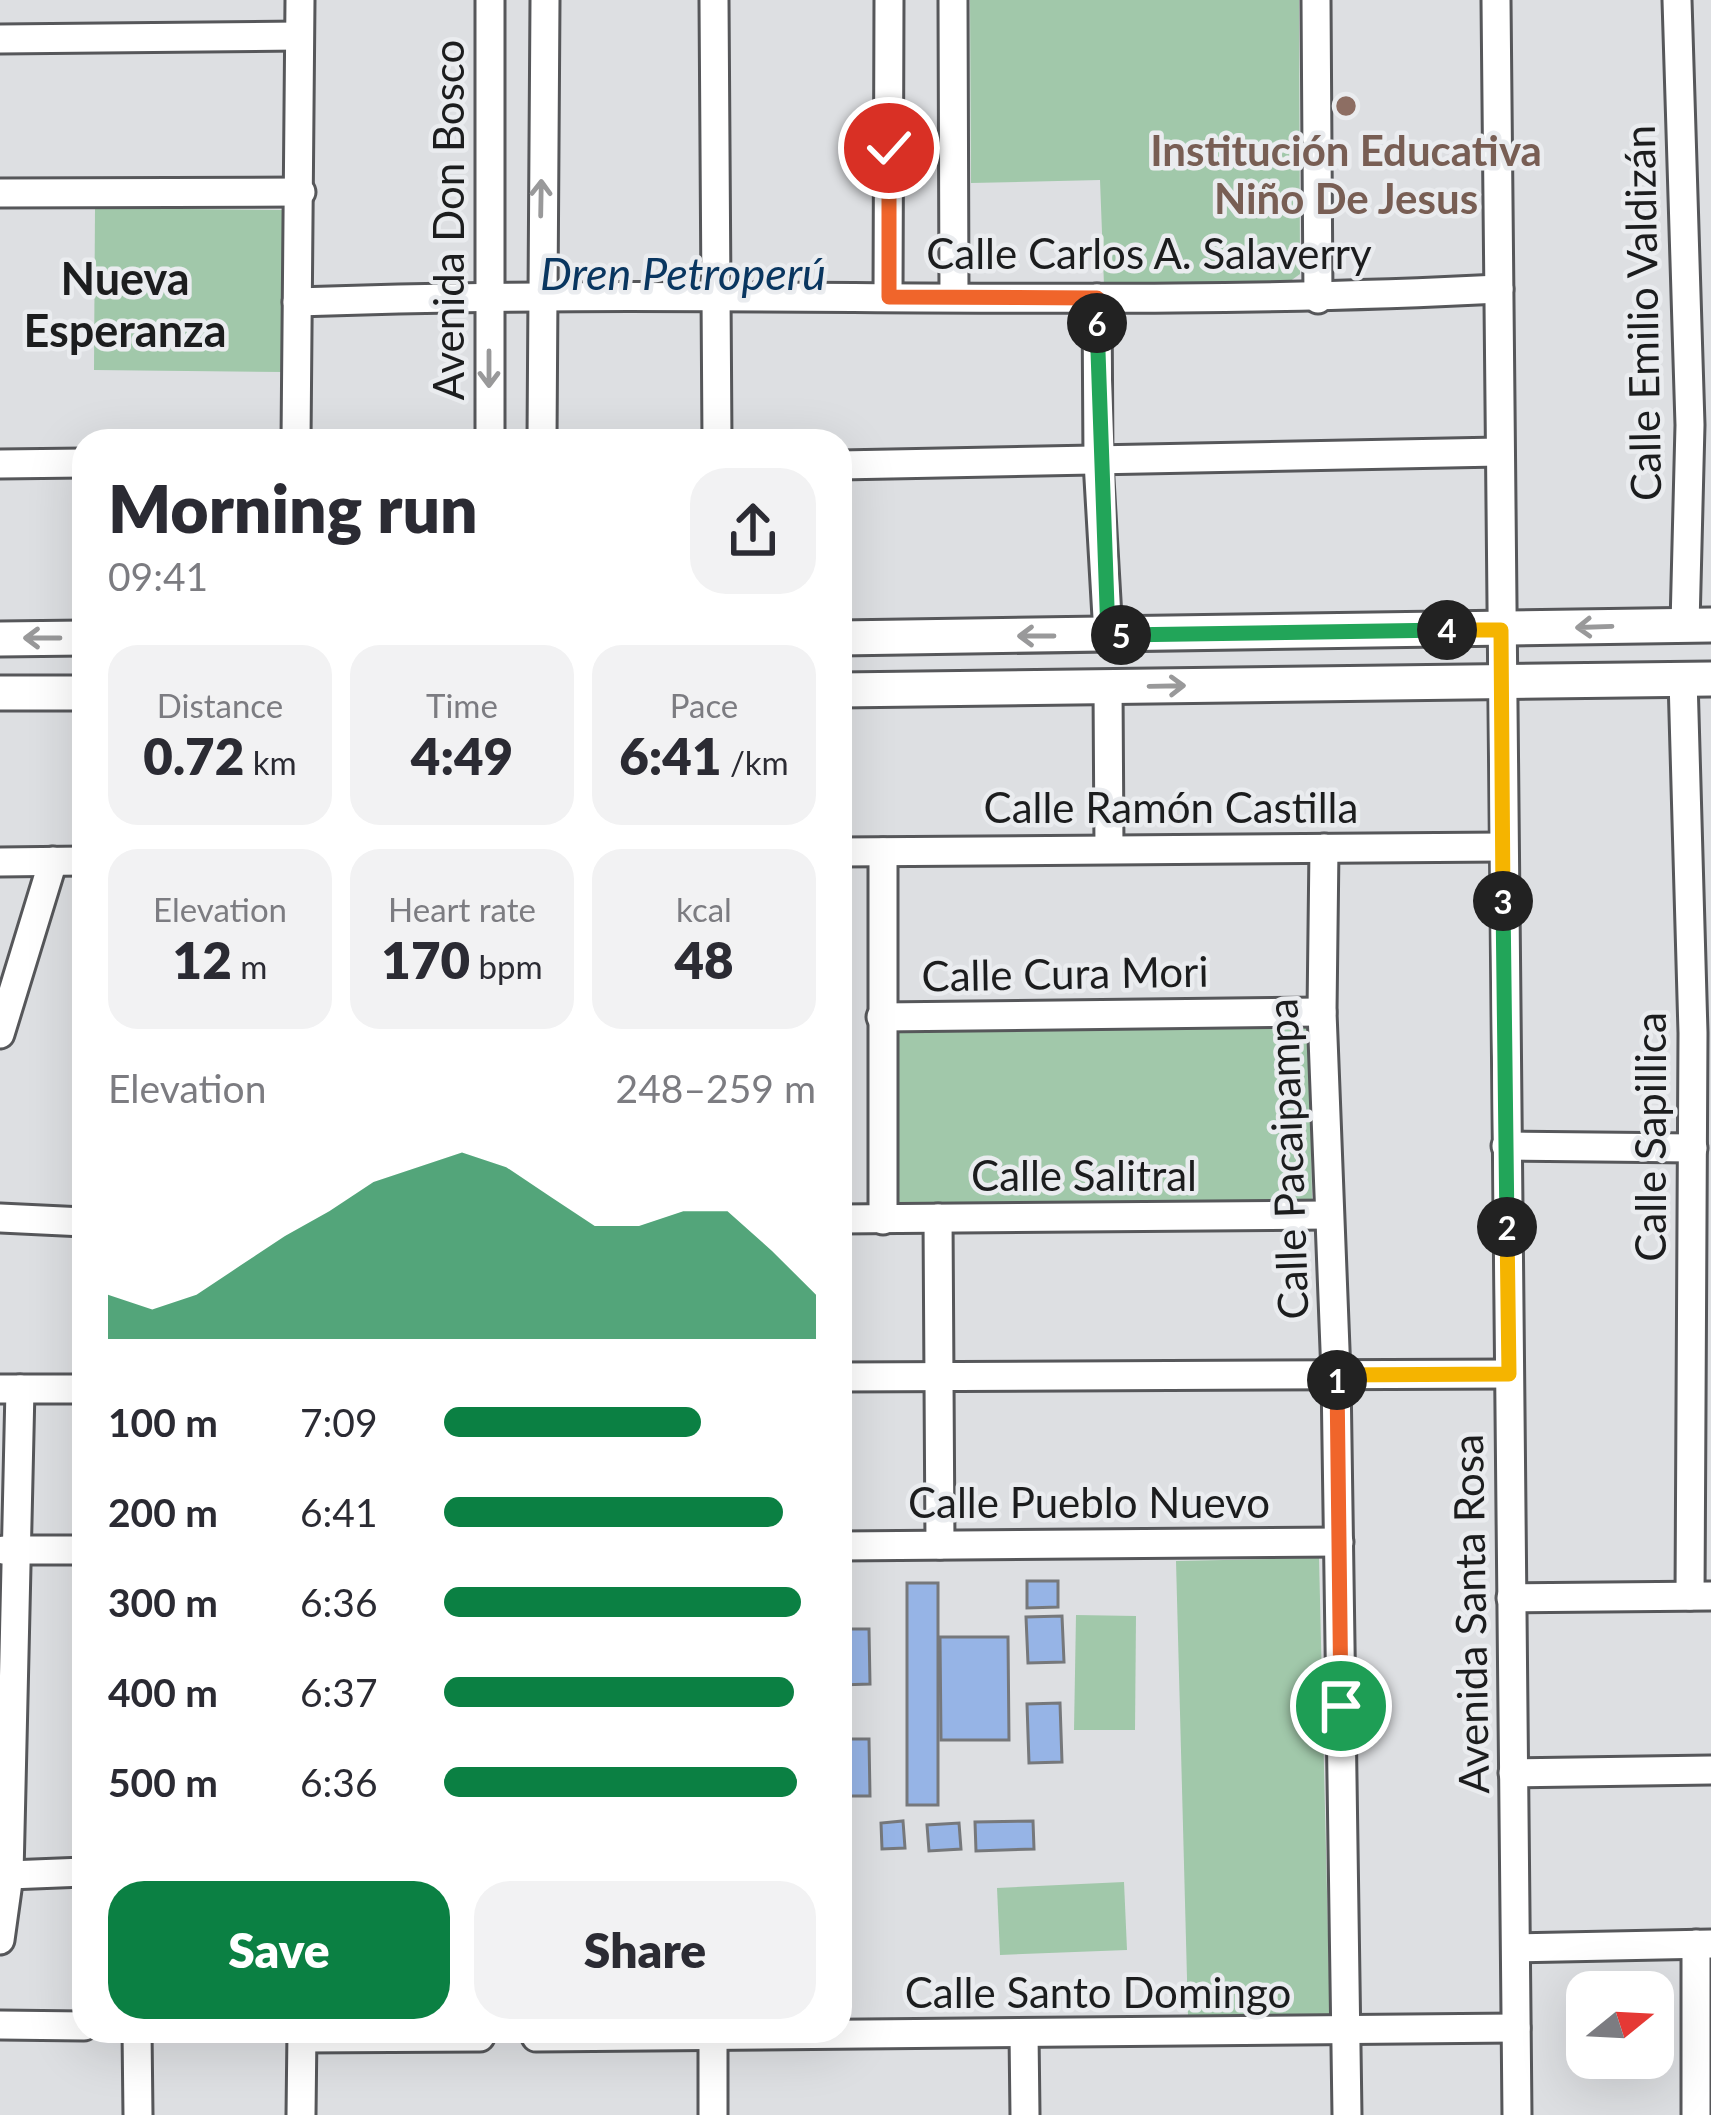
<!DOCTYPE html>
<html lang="en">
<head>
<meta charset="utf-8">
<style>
  :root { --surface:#fff; --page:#f2f2f3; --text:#2b2b33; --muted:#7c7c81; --accent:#0b8043 }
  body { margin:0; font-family:Lato,sans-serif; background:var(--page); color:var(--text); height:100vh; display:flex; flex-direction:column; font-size:45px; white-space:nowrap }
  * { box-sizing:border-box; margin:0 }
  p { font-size:39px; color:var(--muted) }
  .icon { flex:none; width:66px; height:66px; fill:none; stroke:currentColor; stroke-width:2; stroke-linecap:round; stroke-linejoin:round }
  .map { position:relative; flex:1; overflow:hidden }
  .panel { position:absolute; left:72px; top:429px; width:780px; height:1614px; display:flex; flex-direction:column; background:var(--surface); border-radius:36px; box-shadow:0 12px 48px #0002 }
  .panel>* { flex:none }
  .needle { width:78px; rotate:72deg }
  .controls { position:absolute; left:1566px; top:1971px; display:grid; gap:24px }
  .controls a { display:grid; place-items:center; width:108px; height:108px; border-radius:24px; background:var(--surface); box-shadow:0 12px 48px #0002; font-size:60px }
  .pin { position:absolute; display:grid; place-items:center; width:102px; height:102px; color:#fff; margin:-51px; border:6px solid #fff; border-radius:50%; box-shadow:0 3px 12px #0007 }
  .km { position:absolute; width:60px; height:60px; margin:-30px; border-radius:50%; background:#222; color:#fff; font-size:33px; line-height:60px; text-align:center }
  .round { display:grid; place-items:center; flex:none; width:126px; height:126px; border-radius:36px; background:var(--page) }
  .summary { display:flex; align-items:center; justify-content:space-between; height:204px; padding:0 36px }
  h1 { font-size:66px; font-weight:800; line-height:90px }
  .stats { display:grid; grid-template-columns:repeat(3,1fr); gap:18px; height:204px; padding:12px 36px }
  .stats div { display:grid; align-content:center; border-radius:30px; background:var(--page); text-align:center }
  .stats b { font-size:51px; font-weight:800 }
  .stats small { font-size:33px; font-weight:400 }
  .stats p { font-size:33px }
  .chart { height:336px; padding:24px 36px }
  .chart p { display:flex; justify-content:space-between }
  .chart svg { width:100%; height:216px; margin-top:12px; fill:var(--accent); opacity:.7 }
  .cta { display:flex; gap:24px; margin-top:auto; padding:24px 36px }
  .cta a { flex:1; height:138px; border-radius:36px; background:var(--accent); color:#fff; font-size:48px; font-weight:800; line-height:138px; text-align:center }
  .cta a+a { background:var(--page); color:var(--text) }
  ul { padding:0 36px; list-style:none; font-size:39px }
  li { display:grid; grid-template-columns:192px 144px 1fr; align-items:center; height:90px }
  li i { height:30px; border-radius:15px; background:var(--accent) }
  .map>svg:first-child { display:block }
  .green { fill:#a1c8aa }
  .building { fill:#96b4e6; stroke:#76787b; stroke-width:3 }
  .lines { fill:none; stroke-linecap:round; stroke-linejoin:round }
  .minor-casing { stroke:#56575a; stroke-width:33 }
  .major-casing { stroke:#56575a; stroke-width:39 }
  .minor { stroke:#fff; stroke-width:27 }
  .major { stroke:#fff; stroke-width:33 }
  .oneway { stroke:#99999a }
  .split-1-casing { stroke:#fff; stroke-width:24 }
  .split-2-casing { stroke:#fff; stroke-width:24 }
  .split-3-casing { stroke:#fff; stroke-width:24 }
  .split-4-casing { stroke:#fff; stroke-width:24 }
  .split-5-casing { stroke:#fff; stroke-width:24 }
  .split-6-casing { stroke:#fff; stroke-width:24 }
  .split-7-casing { stroke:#fff; stroke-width:24 }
  .split-1 { stroke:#f0652b; stroke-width:15 }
  .split-2 { stroke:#f5b400; stroke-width:15 }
  .split-3 { stroke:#22a559; stroke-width:15 }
  .split-4 { stroke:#f5b400; stroke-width:15 }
  .split-5 { stroke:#22a559; stroke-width:15 }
  .split-6 { stroke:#22a559; stroke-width:15 }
  .split-7 { stroke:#f0652b; stroke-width:15 }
  .education-dot { fill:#8d6e63; stroke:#eaecef; stroke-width:4.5 }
  .labels { text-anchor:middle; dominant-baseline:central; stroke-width:9; stroke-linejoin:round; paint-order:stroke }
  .education-label { font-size:42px; font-weight:bold; fill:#785e54; stroke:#eaecef }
  .street-label { font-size:42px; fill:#1c1d1e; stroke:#eaecef }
  .water-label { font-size:45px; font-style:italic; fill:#093660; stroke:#eaecef }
  .neighbourhood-label { font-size:45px; font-weight:bold; fill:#1c1d1e; stroke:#eaecef }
</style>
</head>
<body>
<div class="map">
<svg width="1711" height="2115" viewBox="0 0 1711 2115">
  <rect width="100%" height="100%" fill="#dddfe2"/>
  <!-- green -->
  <g class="green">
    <path d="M970 0H1299L1300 274 1289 282 1104 285 1100 180 971 183Z"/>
    <path d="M95 208 284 210 283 372 94 370Z"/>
    <path d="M1309 1023 1312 1199 897 1206 895 1029Z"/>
    <path d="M1319 1558 1330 2018 1188 2016 1176 1561Z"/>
    <path d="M1076 1615 1136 1616 1135 1730H1074Z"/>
    <path d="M1124 1882 1127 1950 1000 1955 997 1888Z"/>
  </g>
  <!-- building -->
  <g class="building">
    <path d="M1027 1581H1058V1607L1027 1608Z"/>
    <rect x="907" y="1583" width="31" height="222"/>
    <path d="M1062 1616 1064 1662 1028 1663 1026 1617Z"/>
    <path d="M840 1629H869L870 1684 840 1685Z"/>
    <path d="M940 1637H1008L1009 1740H941Z"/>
    <path d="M1060 1703 1062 1762 1029 1763 1027 1704Z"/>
    <path d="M840 1739H869L870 1796H840Z"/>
    <path d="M903 1821 905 1848 882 1849 881 1823Z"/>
    <path d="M1033 1821 1034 1849 976 1851 975 1822Z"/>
    <path d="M959 1823 961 1849 929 1851 927 1825Z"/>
  </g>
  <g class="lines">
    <defs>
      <g id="minor">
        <path d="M714 0 717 441"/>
        <path d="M953 0 954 295"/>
        <path d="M1316 0 1318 299"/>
        <path d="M1496 0 1517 2115"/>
        <path d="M1677 0 1690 425 1685 625"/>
        <path d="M0 39 299 36"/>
        <path d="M0 193 301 192"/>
        <path d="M888 297 889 0"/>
        <path d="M1097 298 1098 461 1108 635"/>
        <path d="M297 302C697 287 1098 310 1499 289"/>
        <path d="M296 441 300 0"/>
        <path d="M490 441V0"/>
        <path d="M542 441 545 0"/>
        <path d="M0 464 84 463"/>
        <path d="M840 465 1499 452"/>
        <path d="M1683 679 1693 1033 1690 1596"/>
        <path d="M1108 687 1109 849"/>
        <path d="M1324 848 1322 1012 1336 1375 1347 2115"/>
        <path d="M840 852 1503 847"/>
        <path d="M883 852V1220"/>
        <path d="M0 862 84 861"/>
        <path d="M881 1017 1322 1012"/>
        <path d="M0 1034 53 861"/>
        <path d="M1506 1146 1693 1148"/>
        <path d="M0 1218 84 1222"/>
        <path d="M938 1218 940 1545"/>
        <path d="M840 1219 1328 1215"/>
        <path d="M840 1377 1509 1374"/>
        <path d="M0 1389H84"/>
        <path d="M840 1546 1339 1542"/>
        <path d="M4 1550H84"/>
        <path d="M1511 1598 1711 1596"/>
        <path d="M1513 1773 1711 1770"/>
        <path d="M9 1875 84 1872"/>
        <path d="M0 1940 9 1875 20 1389"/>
        <path d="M1516 1948 1711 1944"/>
        <path d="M0 2025 84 2026"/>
        <path d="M137 2031 138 2115"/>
        <path d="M713 2031V2115"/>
        <path d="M1024 2033 1025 2115"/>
        <path d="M536 2037 1516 2028"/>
        <path d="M302 2038 480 2037"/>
        <path d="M301 2115 302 2031"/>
        <path d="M1696 2115V1944"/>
      </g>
      <g id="major">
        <path d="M840 638 1711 625"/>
        <path d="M0 639 84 638"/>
        <path d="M840 690 1711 679"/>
        <path d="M0 693H84"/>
      </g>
    </defs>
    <!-- minor casing -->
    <use href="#minor" class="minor-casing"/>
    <!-- major casing -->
    <use href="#major" class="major-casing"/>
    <!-- minor -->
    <use href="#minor" class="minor"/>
    <!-- major -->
    <use href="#major" class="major"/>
  </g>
  <!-- one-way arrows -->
  <defs><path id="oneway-shaft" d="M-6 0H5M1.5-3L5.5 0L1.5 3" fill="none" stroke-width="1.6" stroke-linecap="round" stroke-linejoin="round" transform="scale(3)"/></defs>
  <g class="oneway">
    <use href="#oneway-shaft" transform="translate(541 198) rotate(-89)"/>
    <use href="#oneway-shaft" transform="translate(489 369) rotate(90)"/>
    <use href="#oneway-shaft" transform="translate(1594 627) rotate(178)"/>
    <use href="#oneway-shaft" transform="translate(1036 636) rotate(180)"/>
    <use href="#oneway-shaft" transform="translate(42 638) rotate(180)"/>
    <use href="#oneway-shaft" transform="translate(1167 686) rotate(-1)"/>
  </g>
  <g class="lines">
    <defs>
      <path id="split-1" d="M1337 1380 1341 1706"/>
      <path id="split-2" d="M1337 1380 1336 1375 1509 1374 1507 1227"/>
      <path id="split-3" d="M1503 901 1507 1227"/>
      <path id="split-4" d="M1447 630H1501L1503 901"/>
      <path id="split-5" d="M1121 635 1447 630"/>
      <path id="split-6" d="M1097 323 1108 635H1121"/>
      <path id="split-7" d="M889 148V297L1097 298V323"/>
    </defs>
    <!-- split-1 casing -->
    <use href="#split-1" class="split-1-casing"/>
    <!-- split-2 casing -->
    <use href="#split-2" class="split-2-casing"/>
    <!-- split-3 casing -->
    <use href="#split-3" class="split-3-casing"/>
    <!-- split-4 casing -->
    <use href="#split-4" class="split-4-casing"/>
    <!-- split-5 casing -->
    <use href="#split-5" class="split-5-casing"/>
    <!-- split-6 casing -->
    <use href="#split-6" class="split-6-casing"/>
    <!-- split-7 casing -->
    <use href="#split-7" class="split-7-casing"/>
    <!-- split-1 -->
    <use href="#split-1" class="split-1"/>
    <!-- split-2 -->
    <use href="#split-2" class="split-2"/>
    <!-- split-3 -->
    <use href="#split-3" class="split-3"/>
    <!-- split-4 -->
    <use href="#split-4" class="split-4"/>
    <!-- split-5 -->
    <use href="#split-5" class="split-5"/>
    <!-- split-6 -->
    <use href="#split-6" class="split-6"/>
    <!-- split-7 -->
    <use href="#split-7" class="split-7"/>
  </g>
  <!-- markers -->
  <circle class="education-dot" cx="1346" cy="106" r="12"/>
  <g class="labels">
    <!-- education labels -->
    <g class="education-label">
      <text x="1346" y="150">Institución Educativa<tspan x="1346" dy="48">Niño De Jesus</tspan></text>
    </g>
    <!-- street labels -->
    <g class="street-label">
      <text transform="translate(448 220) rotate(-90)">Avenida Don Bosco</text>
      <text x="1149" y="253">Calle Carlos A. Salaverry</text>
      <text transform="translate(1642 313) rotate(-91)">Calle Emilio Valdizán</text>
      <text x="1171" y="807">Calle Ramón Castilla</text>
      <text transform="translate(1065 973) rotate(-1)">Calle Cura Mori</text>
      <text transform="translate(1650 1137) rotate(-90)">Calle Sapillica</text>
      <text transform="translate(1287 1159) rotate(-92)">Calle Pacaipampa</text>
      <text x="1084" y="1175">Calle Salitral</text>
      <text x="1089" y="1502">Calle Pueblo Nuevo</text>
      <text transform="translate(1470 1614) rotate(-91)">Avenida Santa Rosa</text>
      <text x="1098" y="1992">Calle Santo Domingo</text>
    </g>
    <!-- water labels -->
    <g class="water-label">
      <text x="683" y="273">Dren Petroperú</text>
    </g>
    <!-- neighbourhood labels -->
    <g class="neighbourhood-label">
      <text x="125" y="278">Nueva<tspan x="125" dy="52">Esperanza</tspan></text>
    </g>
  </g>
</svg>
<div class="controls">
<a><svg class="needle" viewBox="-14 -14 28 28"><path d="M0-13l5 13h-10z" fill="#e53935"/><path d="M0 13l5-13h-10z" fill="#7c7c81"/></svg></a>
</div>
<div class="pin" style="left:1341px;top:1706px;background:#1e9e55"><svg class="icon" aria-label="arrive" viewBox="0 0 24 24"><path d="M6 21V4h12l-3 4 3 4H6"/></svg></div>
<div class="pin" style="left:889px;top:148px;background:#d93025"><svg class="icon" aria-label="check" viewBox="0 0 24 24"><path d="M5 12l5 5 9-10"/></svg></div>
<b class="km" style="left:1337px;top:1380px">1</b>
<b class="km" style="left:1507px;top:1227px">2</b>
<b class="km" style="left:1503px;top:901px">3</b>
<b class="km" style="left:1447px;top:630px">4</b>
<b class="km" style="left:1121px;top:635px">5</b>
<b class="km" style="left:1097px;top:323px">6</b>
<section class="panel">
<div class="summary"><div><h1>Morning run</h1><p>09:41</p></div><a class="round"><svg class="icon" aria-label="share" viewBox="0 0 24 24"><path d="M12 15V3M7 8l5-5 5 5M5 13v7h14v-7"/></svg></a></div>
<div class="stats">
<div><p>Distance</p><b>0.72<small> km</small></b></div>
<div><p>Time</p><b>4:49</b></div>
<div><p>Pace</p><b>6:41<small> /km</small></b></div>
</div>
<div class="stats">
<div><p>Elevation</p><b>12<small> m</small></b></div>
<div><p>Heart rate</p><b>170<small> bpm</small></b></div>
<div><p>kcal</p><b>48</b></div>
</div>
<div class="chart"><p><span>Elevation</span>248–259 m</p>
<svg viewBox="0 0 160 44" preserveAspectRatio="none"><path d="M0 44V35L10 38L20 35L30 29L40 23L50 18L60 12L70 9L80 6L90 9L100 15L110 21L120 21L130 18L140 18L150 26L160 35V44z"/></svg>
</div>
<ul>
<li><b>100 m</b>7:09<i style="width:69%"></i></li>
<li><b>200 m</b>6:41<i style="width:91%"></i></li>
<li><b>300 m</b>6:36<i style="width:96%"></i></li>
<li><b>400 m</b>6:37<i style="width:94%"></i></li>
<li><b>500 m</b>6:36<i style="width:95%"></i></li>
</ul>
<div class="cta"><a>Save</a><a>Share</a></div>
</section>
</div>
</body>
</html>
